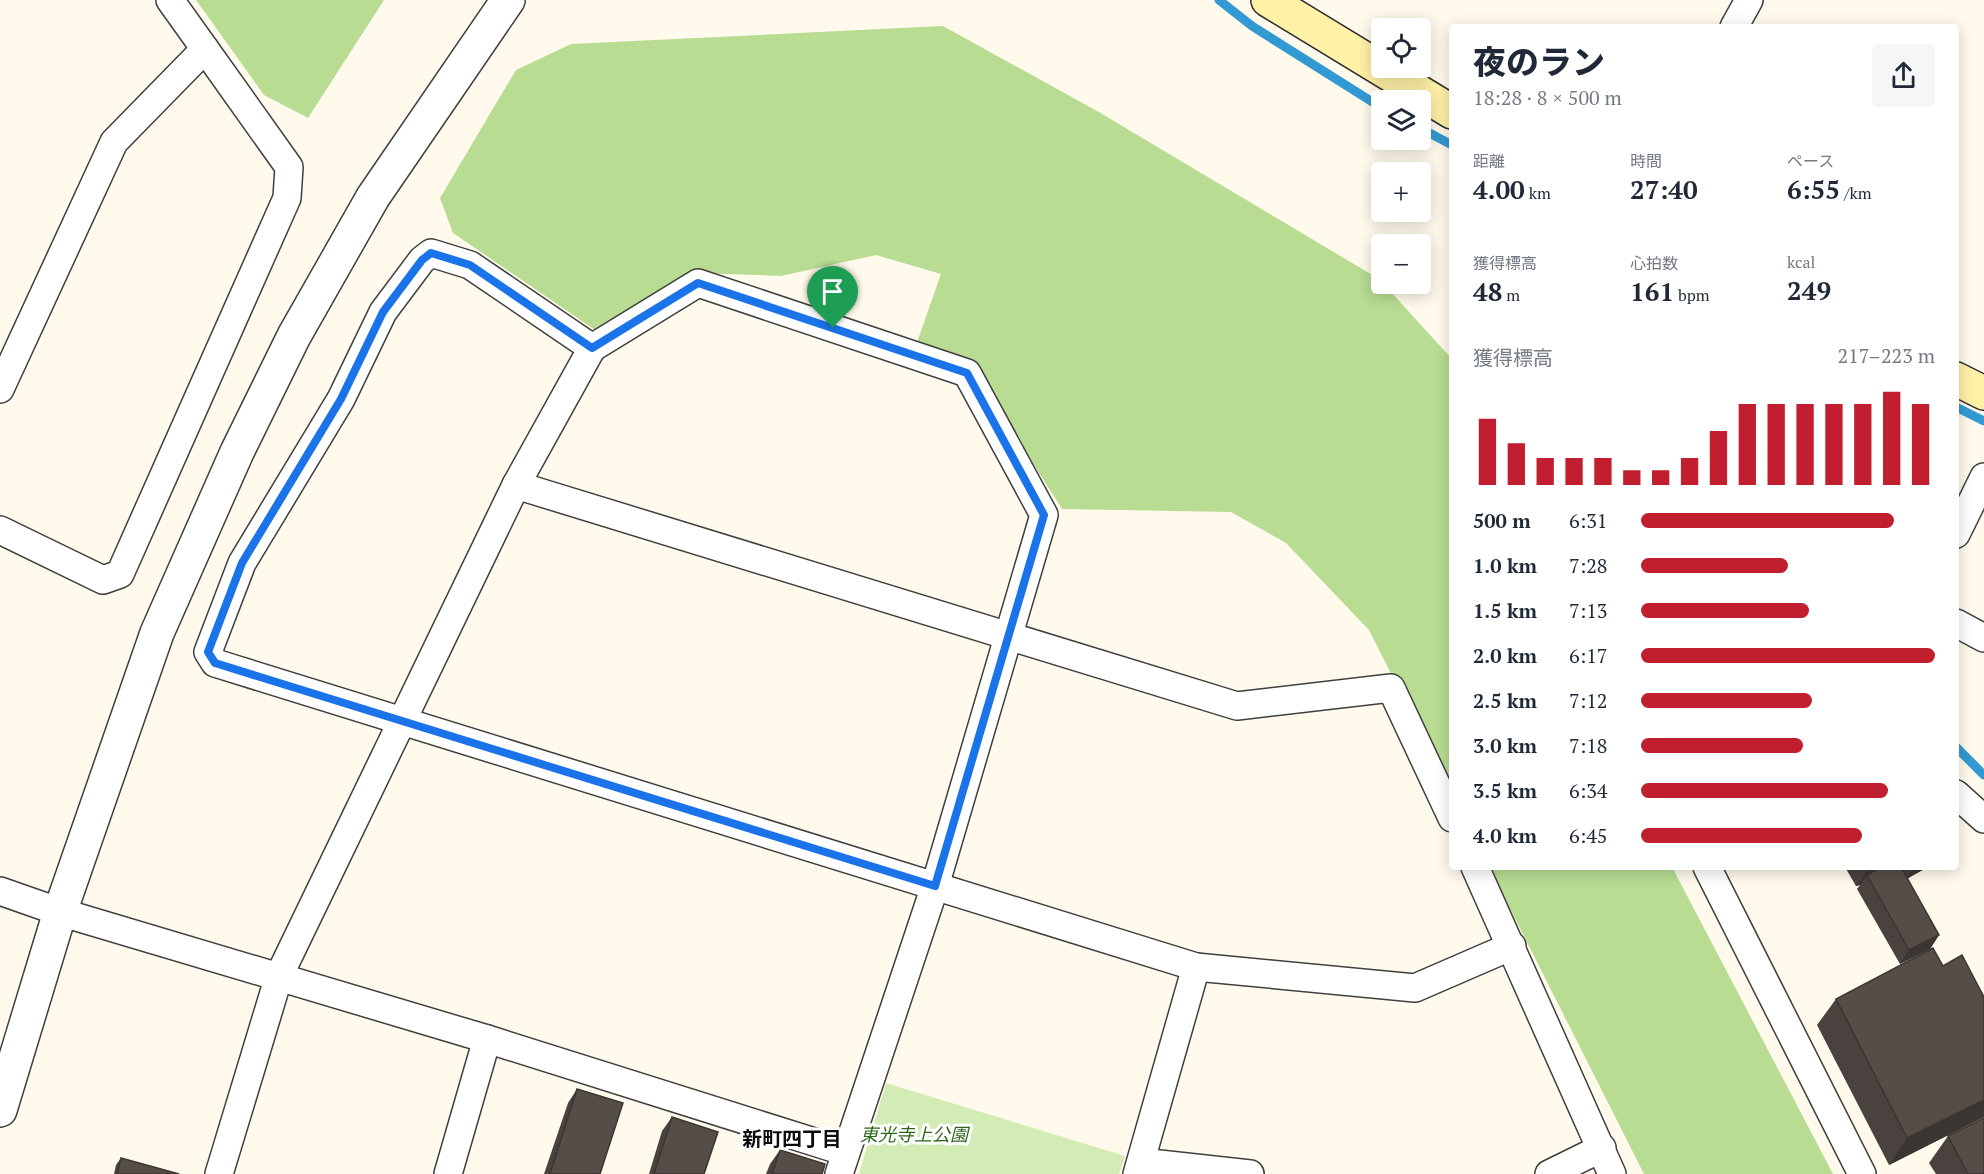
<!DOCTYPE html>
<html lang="ja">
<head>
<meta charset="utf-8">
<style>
  :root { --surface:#fff; --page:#f6f6f7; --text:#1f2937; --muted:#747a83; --accent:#c11f2f }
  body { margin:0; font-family:"PT Serif","Noto Sans JP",serif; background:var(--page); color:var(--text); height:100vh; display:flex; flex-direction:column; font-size:22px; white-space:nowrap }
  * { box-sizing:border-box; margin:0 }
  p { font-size:20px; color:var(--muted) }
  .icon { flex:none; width:33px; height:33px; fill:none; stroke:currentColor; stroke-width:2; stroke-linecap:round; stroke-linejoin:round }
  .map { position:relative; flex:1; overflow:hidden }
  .side { position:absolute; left:1449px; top:24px; width:510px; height:846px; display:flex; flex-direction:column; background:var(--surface); border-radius:6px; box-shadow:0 3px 15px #0003 }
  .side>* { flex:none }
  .controls { position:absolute; left:1371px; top:18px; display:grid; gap:12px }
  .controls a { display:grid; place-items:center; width:60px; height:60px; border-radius:6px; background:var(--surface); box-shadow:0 3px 15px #0003; font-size:30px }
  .pin { position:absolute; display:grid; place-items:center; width:51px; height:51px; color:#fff; margin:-62px -26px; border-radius:50% 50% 50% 0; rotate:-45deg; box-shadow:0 0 6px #0007 }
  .pin .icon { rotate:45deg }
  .round { display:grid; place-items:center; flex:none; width:63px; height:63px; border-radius:6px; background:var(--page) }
  .headline { display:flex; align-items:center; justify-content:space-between; height:102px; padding:0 24px }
  h1 { font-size:33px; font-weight:800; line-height:45px }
  .metrics { display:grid; grid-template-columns:repeat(3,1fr); gap:9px; height:102px; padding:6px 24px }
  .metrics div { display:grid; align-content:center }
  .metrics b { font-size:26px; font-weight:800 }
  .metrics small { font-size:16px; font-weight:400 }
  .metrics p { font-size:16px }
  .chart { height:168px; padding:12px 24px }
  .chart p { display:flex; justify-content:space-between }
  .chart svg { width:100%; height:108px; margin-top:6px; stroke:var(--accent); stroke-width:6 }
  ul { padding:0 24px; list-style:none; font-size:20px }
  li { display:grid; grid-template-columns:96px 72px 1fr; align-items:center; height:45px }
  li i { height:15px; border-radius:8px; background:var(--accent) }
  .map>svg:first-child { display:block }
  .green { fill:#d3ebb4 }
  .forest { fill:#b7dc92 }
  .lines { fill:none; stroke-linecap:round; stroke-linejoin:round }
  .stream { stroke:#329ad2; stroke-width:9 }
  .minor-casing { stroke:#3f3f3f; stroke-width:30 }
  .tertiary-casing { stroke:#3f3f3f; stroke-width:36 }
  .secondary-casing { stroke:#2e2e2e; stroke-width:36 }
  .minor { stroke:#fff; stroke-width:27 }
  .tertiary { stroke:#fff; stroke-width:33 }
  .secondary { stroke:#fff1a6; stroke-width:33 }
  .wall { fill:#49423e }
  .shaded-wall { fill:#3c3632 }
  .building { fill:#554d48; stroke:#3c3632; stroke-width:1.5 }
  .route-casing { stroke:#fff; stroke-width:12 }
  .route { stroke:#1a73e8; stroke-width:8 }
  .labels { text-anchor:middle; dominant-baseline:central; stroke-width:6; stroke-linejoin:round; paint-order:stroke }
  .park-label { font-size:18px; font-style:italic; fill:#2e661a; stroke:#fff }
  .neighbourhood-label { font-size:20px; font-weight:bold; fill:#0c0c0c; stroke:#fff }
</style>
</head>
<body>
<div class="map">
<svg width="1984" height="1174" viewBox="0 0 1984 1174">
  <rect width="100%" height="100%" fill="#fffaeb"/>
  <!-- green -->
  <path class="green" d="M886 1083 1125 1156 1119 1174H859Z"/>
  <!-- forest -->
  <g class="forest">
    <path d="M196 0H384L308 118 264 95Z"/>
    <path d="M943 26 1097 111 1379 279 1452 359V794L1369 630 1286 543 1231 512 1062 509 972 367 915 348 941 274 876 255 781 276 700 273 601 334 453 233 440 198 516 70 571 44Z"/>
    <path d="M1489 867H1672L1833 1174H1644Z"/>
  </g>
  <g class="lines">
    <!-- stream -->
    <g class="stream">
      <path d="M1219 0 1252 26 1382 108"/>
      <path d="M1420 128 1452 145"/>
      <path d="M1956 407 1984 421"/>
      <path d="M1956 747 1984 775"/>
    </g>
    <defs>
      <g id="minor">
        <path d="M1734 27 1749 0"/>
        <path d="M0 389 114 142 205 49 170 0"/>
        <path d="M516 485 1237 706 1391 688 1452 818"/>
        <path d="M0 530 103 580 120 574 287 198 289 167 205 49"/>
        <path d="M1956 534 1984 477"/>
        <path d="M1956 623 1984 638"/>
        <path d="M1956 794 1984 819"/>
        <path d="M1475 867 1612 1174"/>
        <path d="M1707 867 1862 1174"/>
        <path d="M0 891 60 912 487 1039 846 1152"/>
        <path d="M1141 1162 1250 1174"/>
        <path d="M219 1174 279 976 516 485 592 348"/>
        <path d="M448 1174 487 1039"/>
        <path d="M839 1174 935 886 1044 515 967 373 698 283 592 348 470 265 431 253 422 260 383 312 341 399 242 563 208 652 215 663 1196 967 1415 988 1512 946"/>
        <path d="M1137 1174 1196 967"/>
        <path d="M1549 1174 1602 1148"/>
      </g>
      <path id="tertiary" d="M0 1110 60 912 157 633 237 452 294 336 373 197 508 0"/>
      <g id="secondary">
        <path d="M1268 0 1452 112"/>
        <path d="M1956 379 1984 393"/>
      </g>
    </defs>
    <!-- minor casing -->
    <use href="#minor" class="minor-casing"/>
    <!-- tertiary casing -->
    <use href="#tertiary" class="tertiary-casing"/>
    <!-- secondary casing -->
    <use href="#secondary" class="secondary-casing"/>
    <!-- minor -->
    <use href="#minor" class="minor"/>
    <!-- tertiary -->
    <use href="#tertiary" class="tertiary"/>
    <!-- secondary -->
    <use href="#secondary" class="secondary"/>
  </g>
  <!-- wall -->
  <g class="wall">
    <path d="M1845 867H1928L1907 878 1939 935 1930 949 1900 964 1857 889 1860 885 1856 886Z"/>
    <path d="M1943 966 1984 997V1117L1889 1165 1817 1025 1836 999Z"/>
    <path d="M577 1089 600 1174H544L568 1103Z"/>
    <path d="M672 1117 704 1174H649L662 1131Z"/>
    <path d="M1948 1136 1984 1174H1936L1929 1163Z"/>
    <path d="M780 1150 822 1174H766L770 1164Z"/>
    <path d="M121 1158 179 1174H114L116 1165Z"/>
  </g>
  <!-- shaded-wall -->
  <g class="shaded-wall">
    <path d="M1876 867H1893L1867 875 1860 885 1856 886 1866 873Z"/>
    <path d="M1914 867H1928L1905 880Z"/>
    <path d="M1939 935 1930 949 1900 964 1909 950Z"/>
    <path d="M1984 1100V1117L1889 1165 1907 1138Z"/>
  </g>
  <!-- building -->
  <g class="building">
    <path d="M1863 867H1876L1866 873Z"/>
    <path d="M1881 867H1901L1939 935 1909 950 1867 875Z"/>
    <path d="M1933 948 1943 966 1962 955 1984 997V1100L1907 1138 1836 999Z"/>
    <path d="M577 1089 623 1103 600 1174H550Z"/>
    <path d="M672 1117 718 1132 704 1174H654Z"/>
    <path d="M1984 1118V1174H1968L1948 1136Z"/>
    <path d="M780 1150 825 1164 822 1174H772Z"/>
    <path d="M121 1158 179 1174H117Z"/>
  </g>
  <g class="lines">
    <defs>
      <path id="route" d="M431 253 470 265 592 348 698 283 967 373 1044 515 935 886 215 663 208 652 242 563 341 399 383 312 422 260Z"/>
    </defs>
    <!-- route casing -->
    <use href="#route" class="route-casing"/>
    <!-- route -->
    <use href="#route" class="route"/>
  </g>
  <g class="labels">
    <!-- park labels -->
    <g class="park-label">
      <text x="914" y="1134">東光寺上公園</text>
    </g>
    <!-- neighbourhood labels -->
    <g class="neighbourhood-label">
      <text x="792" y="1138">新町四丁目</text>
    </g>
  </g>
</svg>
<div class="controls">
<a><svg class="icon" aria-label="locate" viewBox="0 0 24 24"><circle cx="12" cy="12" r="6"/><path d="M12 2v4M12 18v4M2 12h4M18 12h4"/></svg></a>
<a><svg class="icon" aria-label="layers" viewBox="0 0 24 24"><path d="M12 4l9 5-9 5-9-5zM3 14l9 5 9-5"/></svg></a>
<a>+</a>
<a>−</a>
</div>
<div class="pin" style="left:833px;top:328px;background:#1e9e55"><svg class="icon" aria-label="arrive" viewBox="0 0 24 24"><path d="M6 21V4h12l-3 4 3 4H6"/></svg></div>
<section class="side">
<div class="headline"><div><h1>夜のラン</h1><p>18:28 · 8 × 500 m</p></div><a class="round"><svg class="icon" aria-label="share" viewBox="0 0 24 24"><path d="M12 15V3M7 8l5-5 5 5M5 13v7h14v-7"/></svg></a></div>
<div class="metrics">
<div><p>距離</p><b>4.00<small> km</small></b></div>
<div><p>時間</p><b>27:40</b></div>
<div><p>ペース</p><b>6:55<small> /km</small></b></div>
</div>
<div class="metrics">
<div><p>獲得標高</p><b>48<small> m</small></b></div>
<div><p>心拍数</p><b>161<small> bpm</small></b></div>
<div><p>kcal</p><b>249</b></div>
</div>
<div class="chart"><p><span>獲得標高</span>217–223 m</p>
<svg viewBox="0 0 160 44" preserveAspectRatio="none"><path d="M5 44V17M15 44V27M25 44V33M35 44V33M45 44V33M55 44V38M65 44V38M75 44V33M85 44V22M95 44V11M105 44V11M115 44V11M125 44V11M135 44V11M145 44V6M155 44V11"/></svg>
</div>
<ul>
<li><b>500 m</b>6:31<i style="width:86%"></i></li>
<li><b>1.0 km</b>7:28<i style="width:50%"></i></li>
<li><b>1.5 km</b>7:13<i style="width:57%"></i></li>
<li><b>2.0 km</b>6:17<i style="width:100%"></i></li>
<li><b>2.5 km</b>7:12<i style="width:58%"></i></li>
<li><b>3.0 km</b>7:18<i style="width:55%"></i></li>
<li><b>3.5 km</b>6:34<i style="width:84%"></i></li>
<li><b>4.0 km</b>6:45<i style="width:75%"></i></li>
</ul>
</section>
</div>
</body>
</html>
